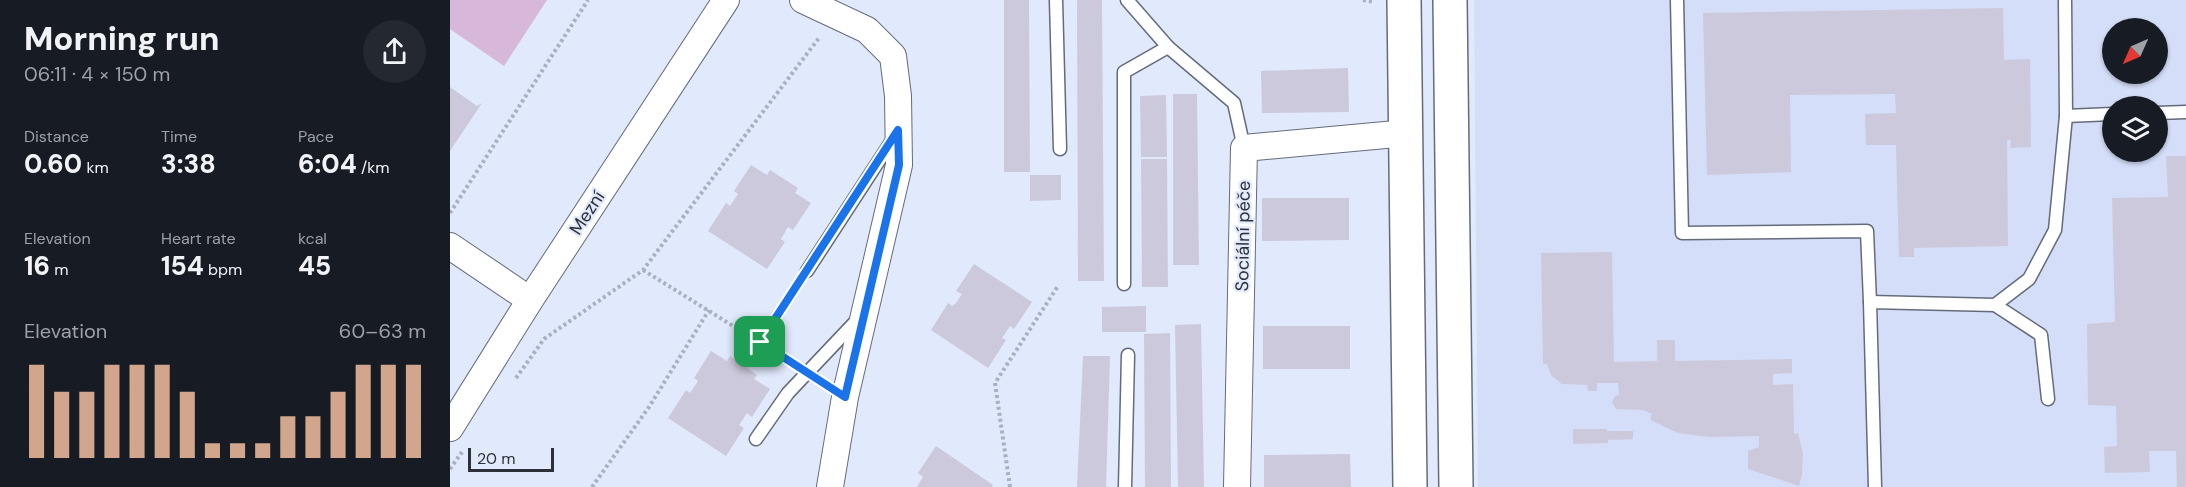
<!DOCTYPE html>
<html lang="en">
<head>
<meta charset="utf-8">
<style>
  :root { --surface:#171b24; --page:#242831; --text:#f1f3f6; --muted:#9ea1a6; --accent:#d1a68c }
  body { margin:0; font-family:"DM Sans",sans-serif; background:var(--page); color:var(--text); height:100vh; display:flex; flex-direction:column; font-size:22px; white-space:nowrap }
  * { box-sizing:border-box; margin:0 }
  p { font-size:20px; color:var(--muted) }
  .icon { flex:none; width:33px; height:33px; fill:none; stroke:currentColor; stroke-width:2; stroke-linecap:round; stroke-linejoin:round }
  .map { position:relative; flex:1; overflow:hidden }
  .sheet { display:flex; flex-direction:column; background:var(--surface); width:450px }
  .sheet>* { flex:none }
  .needle { width:39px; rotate:225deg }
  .fabs { position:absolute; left:1652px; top:18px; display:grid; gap:12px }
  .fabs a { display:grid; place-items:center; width:66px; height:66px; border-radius:50%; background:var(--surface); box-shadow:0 2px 4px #0004; font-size:30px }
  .scale { position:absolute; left:18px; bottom:15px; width:86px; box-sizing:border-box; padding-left:6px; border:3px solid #2d3037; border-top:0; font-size:16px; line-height:21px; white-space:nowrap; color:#2d3037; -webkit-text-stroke:4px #e1e9fc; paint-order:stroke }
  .pin { position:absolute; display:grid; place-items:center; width:51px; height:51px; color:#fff; margin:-26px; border-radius:12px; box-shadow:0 3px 9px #0006 }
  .round { display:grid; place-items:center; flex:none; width:63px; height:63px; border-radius:32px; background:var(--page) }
  .headline { display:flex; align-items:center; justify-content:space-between; height:102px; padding:0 24px }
  h1 { font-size:33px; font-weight:800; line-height:45px }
  .metrics { display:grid; grid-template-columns:repeat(3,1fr); gap:9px; height:102px; padding:6px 24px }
  .metrics div { display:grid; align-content:center }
  .metrics b { font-size:26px; font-weight:800 }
  .metrics small { font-size:16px; font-weight:400 }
  .metrics p { font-size:16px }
  .chart { height:168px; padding:12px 24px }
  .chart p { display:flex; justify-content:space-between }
  .chart svg { width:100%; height:108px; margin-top:6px; stroke:var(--accent); stroke-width:6 }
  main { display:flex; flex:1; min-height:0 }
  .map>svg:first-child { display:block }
  .built { fill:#d4def8; fill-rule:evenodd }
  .green { fill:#d7b7da }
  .building { fill:#cdc9dd }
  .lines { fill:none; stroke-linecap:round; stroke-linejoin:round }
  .lane-casing { stroke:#646b7b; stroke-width:15 }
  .street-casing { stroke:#646b7b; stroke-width:28 }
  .primary-casing { stroke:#646b7b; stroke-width:36 }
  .path { stroke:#a9b0bf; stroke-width:4; stroke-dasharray:3 3; stroke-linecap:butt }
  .lane { stroke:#fff; stroke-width:12 }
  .street { stroke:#fff; stroke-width:26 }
  .primary { stroke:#fff; stroke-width:33 }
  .route-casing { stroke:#fff; stroke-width:12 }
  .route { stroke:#1a73e8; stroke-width:8 }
  .labels { text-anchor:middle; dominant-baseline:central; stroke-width:4.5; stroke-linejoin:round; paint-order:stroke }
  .street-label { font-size:18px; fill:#2d3037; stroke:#e1e9fc }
</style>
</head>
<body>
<main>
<section class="sheet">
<div class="headline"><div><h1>Morning run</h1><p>06:11 · 4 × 150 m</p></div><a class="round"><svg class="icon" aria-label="share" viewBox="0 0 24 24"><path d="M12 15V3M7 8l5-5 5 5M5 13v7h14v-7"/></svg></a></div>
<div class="metrics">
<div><p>Distance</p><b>0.60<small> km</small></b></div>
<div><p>Time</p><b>3:38</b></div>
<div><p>Pace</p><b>6:04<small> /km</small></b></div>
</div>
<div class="metrics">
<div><p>Elevation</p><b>16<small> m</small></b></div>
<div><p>Heart rate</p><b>154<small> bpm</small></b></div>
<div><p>kcal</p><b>45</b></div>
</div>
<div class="chart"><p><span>Elevation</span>60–63 m</p>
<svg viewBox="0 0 160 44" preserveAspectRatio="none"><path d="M5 44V6M15 44V17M25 44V17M35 44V6M45 44V6M55 44V6M65 44V17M75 44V38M85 44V38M95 44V38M105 44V27M115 44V27M125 44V17M135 44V6M145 44V6M155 44V6"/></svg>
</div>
</section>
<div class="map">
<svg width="1736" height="487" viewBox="0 0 1736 487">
  <rect width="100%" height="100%" fill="#e1e9fc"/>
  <!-- built -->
  <path class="built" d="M1024 0H1736V487H1028ZM1662 28H1707V74H1662ZM1662 106H1707V152H1662Z"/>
  <!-- green -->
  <path class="green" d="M0 0H97L54 66 0 29Z"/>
  <!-- building -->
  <g class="building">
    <path d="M554 0H579L580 172H554Z"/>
    <path d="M627 0H652L654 281H628Z"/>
    <path d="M1553 8 1554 60 1580 59 1581 147 1560 148 1561 140H1557L1558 246 1464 248V257H1449L1446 145H1416L1415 114 1446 113 1445 94 1340 95 1341 172 1257 175 1253 13Z"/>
    <path d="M898 68 899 112 812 113 811 71Z"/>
    <path d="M0 87 27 106 32 103 0 151Z"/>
    <path d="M723 94H747L749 265H723Z"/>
    <path d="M716 95 717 157H691L690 96Z"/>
    <path d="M1716 156H1736V487H1727L1726 451H1699L1700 472 1655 473 1654 447 1667 446 1666 406 1638 405 1637 324 1665 322 1662 198 1718 197Z"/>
    <path d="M691 159H717L718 287H692Z"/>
    <path d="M301 165 317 175 320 170 348 188 345 193 361 203 343 230 338 227 331 239 335 242 317 269 258 231 276 203 280 206 288 194 284 191Z"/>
    <path d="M580 175H611V200L580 201Z"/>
    <path d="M812 198H899V240L812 241Z"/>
    <path d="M1162 252 1164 362 1207 361V340H1225V361L1342 359V373L1323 374V385L1343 384 1344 434 1348 433 1353 454 1352 475 1349 486 1298 469V451L1309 447V436L1259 437 1228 433 1200 420 1202 414 1193 410 1166 409 1162 402 1165 396 1169 395 1168 383H1147V391H1138L1137 385 1112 384 1101 375 1097 364H1093L1091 253Z"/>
    <path d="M524 264 582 302 564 329 560 326 552 338 556 340 538 368 481 330 498 303 502 306 506 303 512 294 506 291Z"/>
    <path d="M696 306V332H652V307Z"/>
    <path d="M751 324 754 487H728L725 325Z"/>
    <rect x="813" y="326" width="87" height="43"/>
    <path d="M720 333 721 487H695L694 334Z"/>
    <path d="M261 351 277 361 280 356 307 375 304 379 320 389 302 417 297 413 289 425 294 428 276 456 218 418 236 390 240 393 248 381 244 378Z"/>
    <path d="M633 356H660L656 487H627Z"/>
    <path d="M1123 429H1157V431H1183V439L1158 440V443L1123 444Z"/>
    <path d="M486 446 543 485 542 487H467L473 477 468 473Z"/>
    <path d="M900 454 901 487H814V455Z"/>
  </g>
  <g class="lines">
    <defs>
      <g id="lane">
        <path d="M606 0 610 149"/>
        <path d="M677 0 718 47"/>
        <path d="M1227 0 1232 233 1417 231 1420 302"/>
        <path d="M1707 113 1736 112"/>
        <path d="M1616 116 1662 114"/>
        <path d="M357 271 445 136"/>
        <path d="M674 284V72L718 47 784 103 794 148"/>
        <path d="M1545 305 1591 335 1598 399"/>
        <path d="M306 439 338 393 409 318"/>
        <path d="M675 487 678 355"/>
        <path d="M1425 487 1420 302 1545 305 1579 279 1605 230 1616 116 1615 0"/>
      </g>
      <g id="street">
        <path d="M353 0 417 30 443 56 448 96 449 165 395 397 380 487"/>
        <path d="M0 246 80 300"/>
        <path d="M0 428 80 300 276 0"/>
        <path d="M787 487 794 148 957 133"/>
      </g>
      <g id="primary">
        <path d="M954 0 960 487"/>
        <path d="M1000 0 1006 487"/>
      </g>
    </defs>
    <!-- lane casing -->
    <use href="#lane" class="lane-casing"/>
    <!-- street casing -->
    <use href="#street" class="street-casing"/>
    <!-- primary casing -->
    <use href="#primary" class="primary-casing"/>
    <!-- path -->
    <g class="path">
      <path d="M913 0 924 2"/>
      <path d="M0 213 138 0"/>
      <path d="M193 270 341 362"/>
      <path d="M310 342 346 288"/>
      <path d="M66 378 94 339 193 270 369 38"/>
      <path d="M0 469 12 452"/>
      <path d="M142 487 199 407 259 310"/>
      <path d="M560 487 545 383 608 286"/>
    </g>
    <!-- lane -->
    <use href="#lane" class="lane"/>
    <!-- street -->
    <use href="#street" class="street"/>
    <!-- primary -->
    <use href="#primary" class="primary"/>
  </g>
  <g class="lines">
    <defs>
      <path id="route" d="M448 130 449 165 395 397 310 342Z"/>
    </defs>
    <!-- route casing -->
    <use href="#route" class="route-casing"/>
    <!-- route -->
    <use href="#route" class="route"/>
  </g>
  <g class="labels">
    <!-- street labels -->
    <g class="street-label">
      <text transform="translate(137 213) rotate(-57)">Mezní</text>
      <text transform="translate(793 236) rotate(-89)">Sociální péče</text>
    </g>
  </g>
</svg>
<div class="fabs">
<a><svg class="needle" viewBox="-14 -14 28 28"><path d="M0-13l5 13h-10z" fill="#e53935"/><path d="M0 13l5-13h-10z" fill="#9ea1a6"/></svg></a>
<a><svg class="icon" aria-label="layers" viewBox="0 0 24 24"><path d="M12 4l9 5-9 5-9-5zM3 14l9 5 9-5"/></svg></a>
</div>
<div class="scale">20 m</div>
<div class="pin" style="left:310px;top:342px;background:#1e9e55"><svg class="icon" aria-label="arrive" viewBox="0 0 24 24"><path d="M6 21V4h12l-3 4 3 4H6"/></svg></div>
</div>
</main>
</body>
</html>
